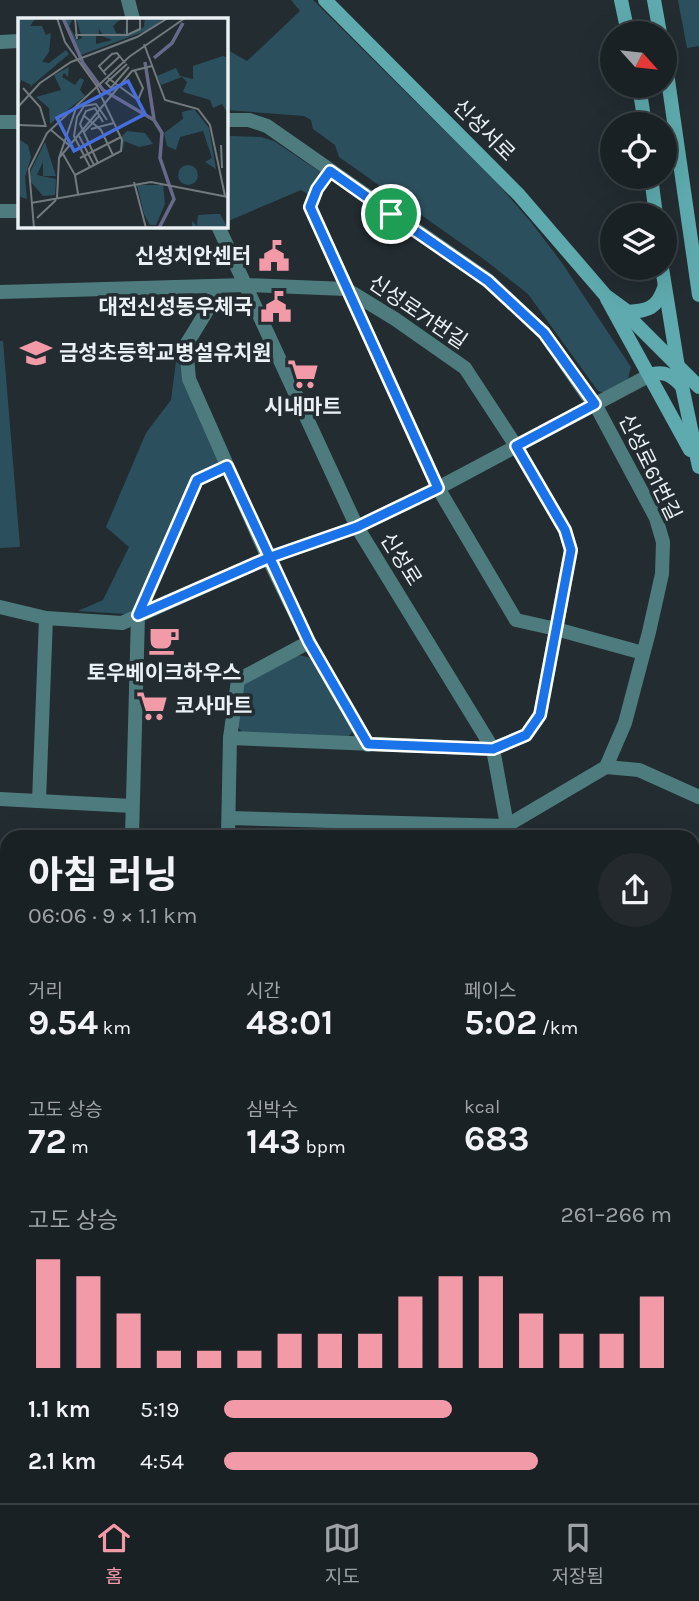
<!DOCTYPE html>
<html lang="ko">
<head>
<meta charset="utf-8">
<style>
  :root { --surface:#1a2125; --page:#23292d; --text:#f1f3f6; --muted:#9fa3a7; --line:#383e42; --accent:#f39aa9 }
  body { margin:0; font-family:Karla,"Noto Sans KR",sans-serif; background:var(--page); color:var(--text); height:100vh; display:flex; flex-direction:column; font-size:26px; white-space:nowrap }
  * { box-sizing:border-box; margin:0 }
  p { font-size:23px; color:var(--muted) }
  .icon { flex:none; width:38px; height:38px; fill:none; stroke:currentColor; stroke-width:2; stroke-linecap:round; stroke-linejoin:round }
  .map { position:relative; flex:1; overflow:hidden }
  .drawer { position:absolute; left:0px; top:830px; width:700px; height:674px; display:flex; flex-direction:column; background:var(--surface); border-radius:21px 21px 0 0; box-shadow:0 7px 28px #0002,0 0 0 2px var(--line) }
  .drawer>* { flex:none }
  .needle { width:46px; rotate:117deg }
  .fabs { position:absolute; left:600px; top:21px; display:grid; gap:14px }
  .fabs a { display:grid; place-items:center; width:77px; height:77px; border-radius:50%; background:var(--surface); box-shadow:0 7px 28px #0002,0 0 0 2px var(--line); font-size:35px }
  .pin { position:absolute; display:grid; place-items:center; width:60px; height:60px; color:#fff; margin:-30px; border:4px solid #fff; border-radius:50%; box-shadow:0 2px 7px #0007 }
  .round { display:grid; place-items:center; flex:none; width:74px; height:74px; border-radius:37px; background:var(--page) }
  .summary { display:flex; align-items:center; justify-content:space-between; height:119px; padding:0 28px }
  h1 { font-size:38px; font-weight:700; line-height:52px }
  .stats { display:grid; grid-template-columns:repeat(3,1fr); gap:10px; height:119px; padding:7px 28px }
  .stats div { display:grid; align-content:center }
  .stats b { font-size:35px; font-weight:700 }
  .stats small { font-size:19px; font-weight:400 }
  .stats p { font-size:19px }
  .chart { height:196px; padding:14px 28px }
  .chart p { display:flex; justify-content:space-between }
  .chart svg { width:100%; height:126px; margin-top:7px; stroke:var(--accent); stroke-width:6 }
  ul { padding:0 28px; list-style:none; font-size:23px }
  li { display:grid; grid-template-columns:112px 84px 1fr; align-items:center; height:52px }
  li i { height:18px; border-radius:9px; background:var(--accent) }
  .dock { display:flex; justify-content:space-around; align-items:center; height:98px; border-top:2px solid var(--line); background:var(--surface); font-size:19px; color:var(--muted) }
  .dock a { display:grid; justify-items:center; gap:4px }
  .dock .current { color:var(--accent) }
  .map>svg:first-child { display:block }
  .green { fill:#2c4f5e }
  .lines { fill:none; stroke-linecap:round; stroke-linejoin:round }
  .river { stroke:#68698a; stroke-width:24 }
  .street { stroke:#4e7c7e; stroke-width:14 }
  .secondary { stroke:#5eaaae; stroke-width:14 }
  .route-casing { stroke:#fff; stroke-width:14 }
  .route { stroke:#1a73e8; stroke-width:9 }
  .labels { text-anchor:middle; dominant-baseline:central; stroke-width:7; stroke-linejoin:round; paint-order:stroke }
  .street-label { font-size:21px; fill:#eaf0f4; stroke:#222c31 }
  .poi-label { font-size:21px; font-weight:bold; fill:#eaf0f4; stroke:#222c31; text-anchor:end }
  .inset-river { fill:none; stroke:#68698a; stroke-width:3.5 }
  .inset-road { fill:none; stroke:#727a7f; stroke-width:2 }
  .view { fill:#466ede; fill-opacity:0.15; stroke:#466ede; stroke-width:3.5 }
  .inset-edge { fill:none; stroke:#eaf0f4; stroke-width:3.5 }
</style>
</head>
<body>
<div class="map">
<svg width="699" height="1503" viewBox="0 0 699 1503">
  <rect width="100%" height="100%" fill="#222c31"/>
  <!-- green -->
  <g class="green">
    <path d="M291 0H313L498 184 531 222 562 263 631 367 627 383 606 393 598 391 528 294 485 260 339 157 335 145 313 129 311 120 304 116 226 110V49L247 61 300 11Z"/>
    <path d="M678 0H699V46L687 48Z"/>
    <path d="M226 136 261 137 274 141 323 174 309 195 301 190 226 222Z"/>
    <path d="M196 317 183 347 219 458 216 467 193 478 134 611 126 614 78 611 103 600 129 547 106 527 146 433 171 400 178 346Z"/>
    <path d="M0 341H3L20 547 0 548Z"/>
    <path d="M298 655 312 658 353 728 351 734 346 738 244 734 237 726 243 684Z"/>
    <path d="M7 1195V1337L0 1326V1199Z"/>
    <path d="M693 1354 699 1372V1503H608L606 1496H693Z"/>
  </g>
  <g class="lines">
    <!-- river -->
    <g class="river">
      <path d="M693 1035 699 1033"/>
      <path d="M0 1479 7 1474"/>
    </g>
    <!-- street -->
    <g class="street">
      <path d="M128 0 133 19"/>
      <path d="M0 42 19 41"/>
      <path d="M226 120H249L267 126 488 280 544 333 587 395 595 404 656 518 663 542 662 574 649 632 625 723 606 767 506 826 229 818"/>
      <path d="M0 122H19"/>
      <path d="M330 171 317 189 310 207 438 488 516 620 556 629 643 653"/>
      <path d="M0 211H19"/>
      <path d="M218 226 357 527 493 749 509 836"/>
      <path d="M216 286 211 304 186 345 189 379 268 558 309 642 368 745"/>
      <path d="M0 292 246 285 346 289 395 319 465 368 516 446 565 530 571 550 540 715 526 735 493 749 230 738"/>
      <path d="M0 607 46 618 122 623 268 558 357 527 438 488 650 375"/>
      <path d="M606 767 639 770 699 797"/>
      <path d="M0 799 132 806"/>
      <path d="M39 801 46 618"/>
      <path d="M132 836 138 616 197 480 227 466"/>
      <path d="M228 836 230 738 238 680 309 642"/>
      <path d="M693 1263 699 1261"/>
      <path d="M305 1496 309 1503"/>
    </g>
    <!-- secondary -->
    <g class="secondary">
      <path d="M325 0 519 195 606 296 628 312 634 322 699 387"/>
      <path d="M621 0 628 33"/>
      <path d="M654 0 660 33"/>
      <path d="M665 59 699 295"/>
      <path d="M639 86 645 124"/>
      <path d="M651 177 656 215"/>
      <path d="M662 268 678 367 699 467"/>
      <path d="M607 299 690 450"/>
      <path d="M628 312C648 311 657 308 664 288"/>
      <path d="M650 375C665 370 672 376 682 386"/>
      <path d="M0 902H7"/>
      <path d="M693 916H699"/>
      <path d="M693 1279 699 1297"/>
    </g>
  </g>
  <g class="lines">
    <defs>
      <path id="route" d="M391 214 330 171 317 189 310 207 438 488 357 527 268 558 138 615 197 480 227 466 309 642 368 744 493 749 526 735 540 715 571 550 565 530 516 446 595 404 544 333 488 281 391 214"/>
    </defs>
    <!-- route casing -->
    <use href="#route" class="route-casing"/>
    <!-- route -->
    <use href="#route" class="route"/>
  </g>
  <!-- icons -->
  <defs>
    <symbol id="civic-bare" viewBox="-9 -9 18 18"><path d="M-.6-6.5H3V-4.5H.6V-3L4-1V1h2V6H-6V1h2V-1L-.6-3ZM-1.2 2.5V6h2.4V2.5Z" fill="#f39aa9" stroke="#222c31" stroke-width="2.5" paint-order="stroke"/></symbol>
    <symbol id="school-bare" viewBox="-9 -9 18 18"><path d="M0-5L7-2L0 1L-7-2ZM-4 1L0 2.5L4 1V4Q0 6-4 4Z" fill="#f39aa9" stroke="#222c31" stroke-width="2.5" paint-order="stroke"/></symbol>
    <symbol id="supermarket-bare" viewBox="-9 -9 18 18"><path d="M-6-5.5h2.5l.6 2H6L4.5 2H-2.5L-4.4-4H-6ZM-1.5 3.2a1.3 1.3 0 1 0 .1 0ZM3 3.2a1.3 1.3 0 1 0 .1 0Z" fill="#f39aa9" stroke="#222c31" stroke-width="2.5" paint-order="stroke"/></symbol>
    <symbol id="cafe-bare" viewBox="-9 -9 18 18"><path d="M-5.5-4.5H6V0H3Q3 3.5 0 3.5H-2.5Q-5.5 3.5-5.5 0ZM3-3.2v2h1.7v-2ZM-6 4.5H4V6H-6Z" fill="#f39aa9" stroke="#222c31" stroke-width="2.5" paint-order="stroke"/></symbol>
  </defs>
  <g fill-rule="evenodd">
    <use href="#civic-bare" x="252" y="234" width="44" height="44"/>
    <use href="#civic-bare" x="254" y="285" width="44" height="44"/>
    <use href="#school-bare" x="14" y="331" width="44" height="44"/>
    <use href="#supermarket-bare" x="281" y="352" width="44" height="44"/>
    <use href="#cafe-bare" x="142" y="618" width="44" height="44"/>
    <use href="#supermarket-bare" x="130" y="684" width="44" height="44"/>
  </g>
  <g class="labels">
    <!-- street labels -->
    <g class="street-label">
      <text transform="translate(484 130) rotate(45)">신성서로</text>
      <text transform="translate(418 312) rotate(34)">신성로71번길</text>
      <text transform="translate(650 467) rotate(64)">신성로61번길</text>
      <text transform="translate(401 559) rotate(58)">신성로</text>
    </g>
    <!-- poi labels -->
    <g class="poi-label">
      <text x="251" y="256">신성치안센터</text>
      <text x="253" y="307">대전신성동우체국</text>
      <text x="59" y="353" text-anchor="start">금성초등학교병설유치원</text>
      <text x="303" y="407" text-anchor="middle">시내마트</text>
      <text x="164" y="673" text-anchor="middle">토우베이크하우스</text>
      <text x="175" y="706" text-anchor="start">코사마트</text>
    </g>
  </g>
  <!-- overview -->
  <g transform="translate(18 18)">
    <rect width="210" height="210" fill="#222c31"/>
    <path d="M0 0H18L12 8H24L28 17 33 15 31 34 24 44 31 45 48 32 51 36 11 70 13 67 3 62 0 80ZM46 0 54 2 51 8 59 22 64 20 58 0 102 2 95 8 98 15 106 16 108 6 107 17H85L81 11V17L70 18H78V26L94 22 84 18H109L126 9 127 0H147L133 11 63 37ZM205 38 210 40V96L204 86 195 90 192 82 165 74 169 64 164 59 143 67 139 58 158 50 162 58 175 61V48ZM51 49 50 59 46 55 44 59 57 67 62 60 66 62 62 72 67 78 32 106 31 90 18 79 43 72 36 57ZM176 91 191 110 198 151 187 144 194 140 185 113 162 119 158 132 149 128 146 115 165 101 164 94ZM109 113 127 115 135 126 121 129 106 123 105 133 103 119ZM2 122 10 127 13 139 7 159 9 181 0 178ZM27 124 38 158H25V144L19 157 38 161 37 177 25 178 13 164V152ZM160 157a10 10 0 1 1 20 0a10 10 0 1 1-20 0ZM119 167H145L147 186 138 207H132L126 196ZM195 196H202L210 210H174V203L179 208 180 197Z" fill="#2c4f5e"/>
    <path class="inset-river" d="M45 0 65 45 85 72 136 102 144 115 142 140 156 181 141 210M136 40 154 25 165 5M127 44 136 101"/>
    <path class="inset-road" d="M39 0 47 24 78 67 104 122 103 133 57 157M57 0 59 21M57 17H109V0M109 17 122 11V0M126 26 147 82 180 91 192 107 207 178M109 46 88 65 93 70 111 49M85 54 102 38M88 57 81 48 94 36 99 35 107 45M90 60 120 82 125 70 117 53M5 70 22 89 28 109M0 89 22 65 53 44 119 19 150 0M65 97 83 112 95 137M0 107 27 108M73 111 96 105M33 112 52 128M65 115 82 97M61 118 76 147M203 127 204 150M45 136 57 157 60 176M41 140 114 53 134 48M62 140 103 119M80 145 62 106 68 93 77 90 85 104M72 149 56 118 59 99 66 88 78 86 89 102M116 164 128 210M39 180 41 140 58 90M13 185 133 164 210 179M19 200 38 182M16 210 11 151 29 115 111 39 167 0"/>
    <path class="view" d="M110 63 127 96 56 133 39 100Z"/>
    <rect width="210" height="210" class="inset-edge"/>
  </g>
</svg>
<div class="fabs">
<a><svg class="needle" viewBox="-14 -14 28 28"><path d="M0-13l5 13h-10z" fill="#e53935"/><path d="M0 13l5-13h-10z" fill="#9fa3a7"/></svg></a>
<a><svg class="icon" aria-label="locate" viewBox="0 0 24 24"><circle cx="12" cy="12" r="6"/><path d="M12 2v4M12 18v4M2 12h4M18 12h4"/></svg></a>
<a><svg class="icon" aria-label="layers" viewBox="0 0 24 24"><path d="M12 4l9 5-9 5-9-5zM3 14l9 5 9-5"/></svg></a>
</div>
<div class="pin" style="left:391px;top:214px;background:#1e9e55"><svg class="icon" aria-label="arrive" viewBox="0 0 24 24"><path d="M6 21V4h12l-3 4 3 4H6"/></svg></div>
<section class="drawer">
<div class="summary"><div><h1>아침 러닝</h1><p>06:06 · 9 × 1.1 km</p></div><a class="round"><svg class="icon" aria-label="share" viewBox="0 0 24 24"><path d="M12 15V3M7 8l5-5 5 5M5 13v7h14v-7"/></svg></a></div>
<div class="stats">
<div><p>거리</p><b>9.54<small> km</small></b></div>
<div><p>시간</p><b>48:01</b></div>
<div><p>페이스</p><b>5:02<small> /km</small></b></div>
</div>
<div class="stats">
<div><p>고도 상승</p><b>72<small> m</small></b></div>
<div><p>심박수</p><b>143<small> bpm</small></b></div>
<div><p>kcal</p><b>683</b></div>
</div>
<div class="chart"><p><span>고도 상승</span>261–266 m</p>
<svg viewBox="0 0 160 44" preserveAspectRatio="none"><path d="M5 44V6M15 44V12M25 44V25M35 44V38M45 44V38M55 44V38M65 44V32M75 44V32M85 44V32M95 44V19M105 44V12M115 44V12M125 44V25M135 44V32M145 44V32M155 44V19"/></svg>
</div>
<ul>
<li><b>1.1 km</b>5:19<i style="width:51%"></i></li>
<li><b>2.1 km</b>4:54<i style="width:70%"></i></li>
</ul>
</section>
</div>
<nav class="dock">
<a class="current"><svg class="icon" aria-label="home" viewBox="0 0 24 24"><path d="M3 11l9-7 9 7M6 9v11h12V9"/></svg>홈</a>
<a><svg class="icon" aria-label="map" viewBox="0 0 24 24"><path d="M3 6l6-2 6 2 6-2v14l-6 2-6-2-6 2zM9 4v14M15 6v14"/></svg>지도</a>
<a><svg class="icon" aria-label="saved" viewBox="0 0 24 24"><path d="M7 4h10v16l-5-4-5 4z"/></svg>저장됨</a>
</nav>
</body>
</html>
